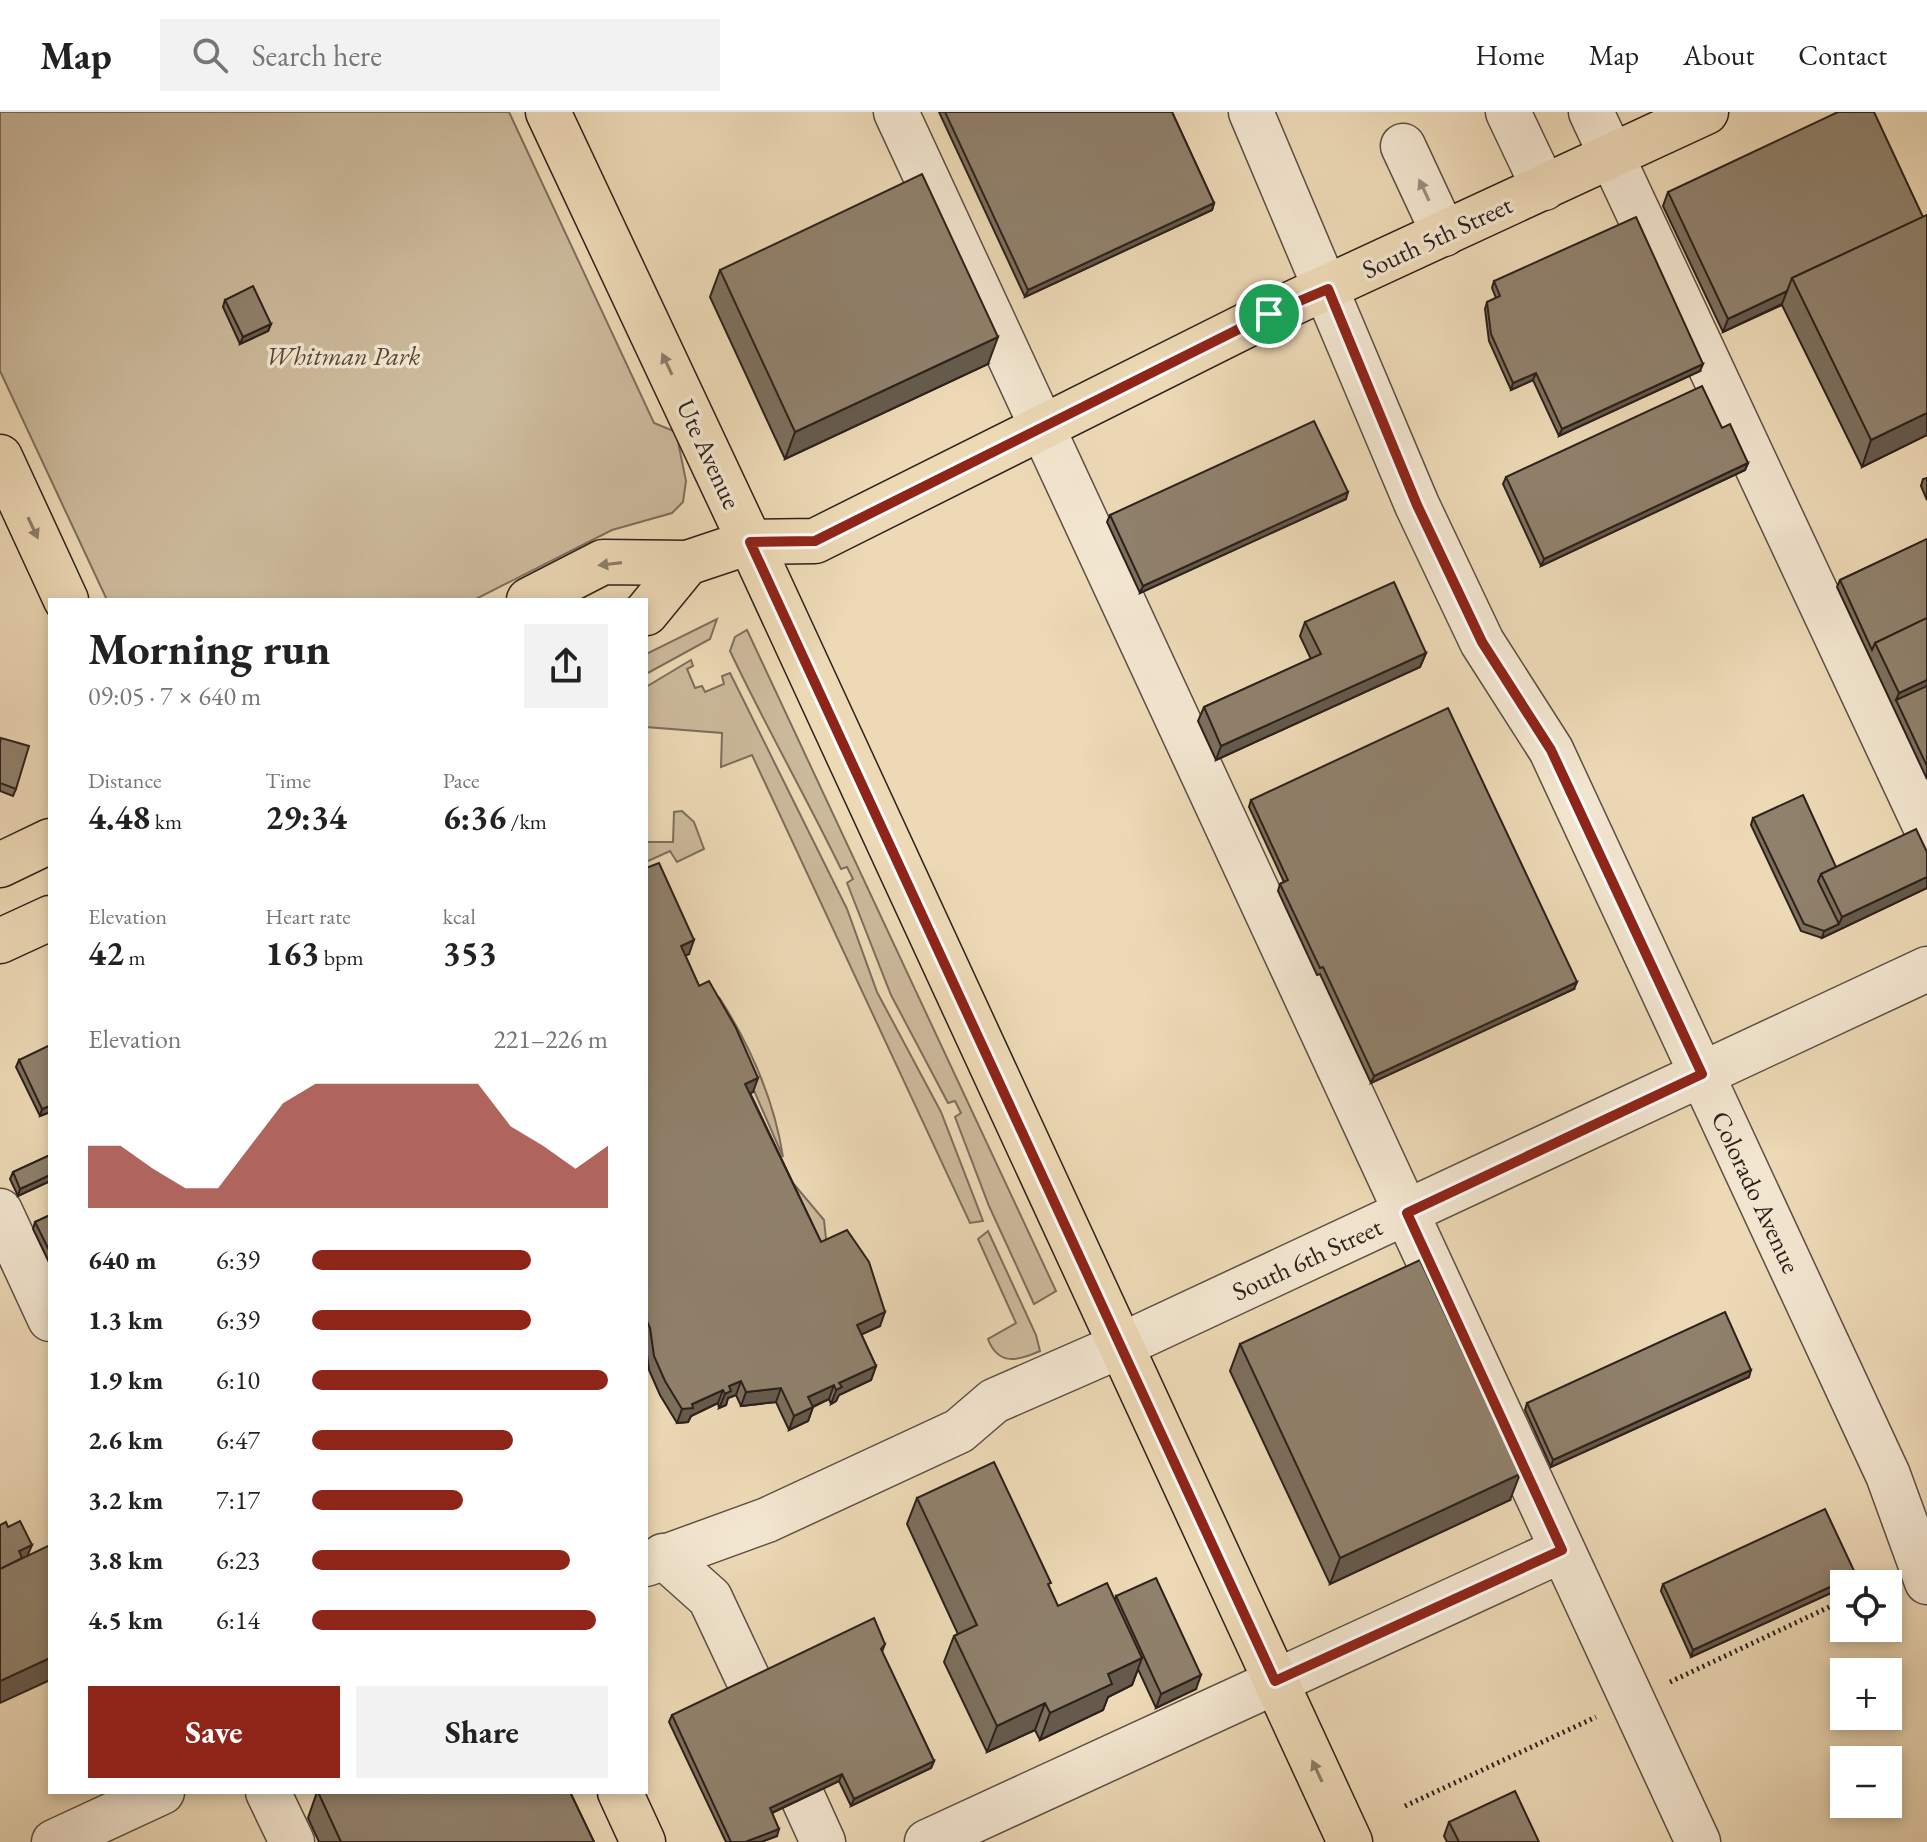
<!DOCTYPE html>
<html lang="en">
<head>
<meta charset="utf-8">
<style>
  :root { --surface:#fff; --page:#f2f2f2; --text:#222; --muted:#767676; --line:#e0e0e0; --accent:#8f2418 }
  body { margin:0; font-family:"EB Garamond",serif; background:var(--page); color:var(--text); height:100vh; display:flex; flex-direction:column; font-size:30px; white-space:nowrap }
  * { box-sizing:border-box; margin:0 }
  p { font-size:26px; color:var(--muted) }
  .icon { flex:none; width:44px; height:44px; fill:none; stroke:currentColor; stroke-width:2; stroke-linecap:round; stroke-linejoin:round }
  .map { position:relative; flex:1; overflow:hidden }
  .details { position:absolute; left:48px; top:486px; width:600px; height:1196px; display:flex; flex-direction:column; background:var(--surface); border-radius:0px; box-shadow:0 4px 12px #0003 }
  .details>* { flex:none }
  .fabs { position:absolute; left:1830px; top:1458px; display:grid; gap:16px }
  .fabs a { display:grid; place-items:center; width:72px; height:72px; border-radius:0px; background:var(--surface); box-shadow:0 4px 12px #0003; font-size:40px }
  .pin { position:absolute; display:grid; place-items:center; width:68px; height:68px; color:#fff; margin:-34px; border:4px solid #fff; border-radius:50%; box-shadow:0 2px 8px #0007 }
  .round { display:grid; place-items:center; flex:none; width:84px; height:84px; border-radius:0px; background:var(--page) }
  .summary { display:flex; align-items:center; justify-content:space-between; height:136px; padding:0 40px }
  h1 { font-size:44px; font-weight:700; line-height:60px }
  .figures { display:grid; grid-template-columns:repeat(3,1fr); gap:12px; height:136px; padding:8px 40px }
  .figures div { display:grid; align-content:center }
  .figures b { font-size:34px; font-weight:700 }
  .figures small { font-size:22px; font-weight:400 }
  .figures p { font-size:22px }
  .chart { height:224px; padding:16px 40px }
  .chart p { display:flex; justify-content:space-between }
  .chart svg { width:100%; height:144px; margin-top:8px; fill:var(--accent); opacity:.7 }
  .cta { display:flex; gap:16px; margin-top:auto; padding:16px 40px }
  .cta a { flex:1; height:92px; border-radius:0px; background:var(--accent); color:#fff; font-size:32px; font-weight:700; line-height:92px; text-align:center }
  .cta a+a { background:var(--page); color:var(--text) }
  ul { padding:0 40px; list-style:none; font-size:26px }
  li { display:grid; grid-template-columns:128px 96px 1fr; align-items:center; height:60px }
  li i { height:20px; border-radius:10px; background:var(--accent) }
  header { display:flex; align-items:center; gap:48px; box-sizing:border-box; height:112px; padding:0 40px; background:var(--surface); border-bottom:2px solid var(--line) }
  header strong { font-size:38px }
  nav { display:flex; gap:44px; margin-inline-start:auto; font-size:28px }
  .search { width:560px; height:72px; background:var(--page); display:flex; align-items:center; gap:20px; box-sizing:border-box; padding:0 28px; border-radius:0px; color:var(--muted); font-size:30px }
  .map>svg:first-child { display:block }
  .green { fill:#ccba9c; stroke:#7c6e5c; stroke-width:2 }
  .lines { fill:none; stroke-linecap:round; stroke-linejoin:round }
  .minor-casing { stroke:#5c4f42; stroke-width:47 }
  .major-casing { stroke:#2c211b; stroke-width:47 }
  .highway-casing { stroke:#2c211b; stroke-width:47 }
  .path { stroke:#2c211b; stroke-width:5; stroke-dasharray:2 4; stroke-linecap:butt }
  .minor { stroke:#f3e6d0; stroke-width:44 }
  .major { stroke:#edd9b6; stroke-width:44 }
  .highway { stroke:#edd9b6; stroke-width:44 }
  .wall { fill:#7c6f5d; stroke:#2c211b; stroke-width:2 }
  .shaded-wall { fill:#655a4c; stroke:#2c211b; stroke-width:2 }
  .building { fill:#90816c; stroke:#2c211b; stroke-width:2 }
  .oneway { fill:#998d7f }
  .oneway2 { fill:#8c7d68 }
  .route-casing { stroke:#fff; stroke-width:16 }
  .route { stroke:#8f2418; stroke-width:10 }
  .labels { text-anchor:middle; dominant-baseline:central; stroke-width:7; stroke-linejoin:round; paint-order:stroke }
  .street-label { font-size:26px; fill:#2c211b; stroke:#f3e6d0 }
  .park-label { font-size:26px; font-style:italic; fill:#54473b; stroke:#f3e6d0 }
</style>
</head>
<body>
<header>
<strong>Map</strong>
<div class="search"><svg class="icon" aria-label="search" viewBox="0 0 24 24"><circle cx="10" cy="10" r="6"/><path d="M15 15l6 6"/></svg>Search here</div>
<nav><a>Home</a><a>Map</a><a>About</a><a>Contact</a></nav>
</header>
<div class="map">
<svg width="1927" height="1730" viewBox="0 0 1927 1730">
  <rect width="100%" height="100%" fill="#edd9b6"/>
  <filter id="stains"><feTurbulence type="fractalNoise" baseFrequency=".0025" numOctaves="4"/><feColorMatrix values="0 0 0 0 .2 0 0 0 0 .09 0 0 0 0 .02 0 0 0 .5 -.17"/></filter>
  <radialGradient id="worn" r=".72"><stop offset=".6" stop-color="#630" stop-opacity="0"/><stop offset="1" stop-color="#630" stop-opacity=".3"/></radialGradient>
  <!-- green -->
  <g class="green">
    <path d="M0 0H509L654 311 676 320 686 369 683 390 672 401 612 418 474 488H107L0 259Z"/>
    <path d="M717 507 710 527 646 562V542Z"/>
    <path d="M747 518 1056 1179 1034 1192 989 1094 955 1005 961 1001 955 989 948 991 891 883 847 771 853 767 847 755 841 757C805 683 765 613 730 539L735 525Z"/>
    <path d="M691 548 693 554 687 557 695 576 702 574 705 580 724 572 722 564 730 561 847 797 877 880 941 1000 983 1109 970 1111 752 643 721 655 722 621 646 615V575Z"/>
    <path d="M682 699 694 710 704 737 677 750 670 739 646 750V730H673L674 700Z"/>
    <path d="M719 885C751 935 774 986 783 1045L732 928Z"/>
    <path d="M753 987 792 1070 824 1108 827 1136 816 1142 746 992Z"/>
    <path d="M988 1119 1036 1223 1040 1239C1018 1249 998 1254 988 1227L1016 1211 978 1127Z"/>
  </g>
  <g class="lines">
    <defs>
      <g id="minor">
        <path d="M896 0 1698 1730"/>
        <path d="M1251 0 1417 393 1482 530 1551 638 1888 1363 1927 1470"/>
        <path d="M1508 0 1544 76"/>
        <path d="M1591 0 1927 718"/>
        <path d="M1403 34 1444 122"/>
        <path d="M0 1099 50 1207"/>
        <path d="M663 1444 710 1486 749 1569"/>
        <path d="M646 1452 767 1408 959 1319 994 1289 1122 1233 1927 857"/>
        <path d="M268 1680 292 1730"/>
        <path d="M803 1686 823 1730"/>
        <path d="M54 1730 162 1680"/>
        <path d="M927 1730 1562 1438"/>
      </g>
      <g id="major">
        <path d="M620 1680 643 1730"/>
        <path d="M1350 1730 750 430 815 429 1269 202 1706 0"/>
      </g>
      <g id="highway">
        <path d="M0 345 66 488"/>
        <path d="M529 488 603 450 687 451 750 430 548 0"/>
        <path d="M646 501 687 451"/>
        <path d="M0 753 50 729"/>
        <path d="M0 829 50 806"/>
      </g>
    </defs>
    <!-- minor casing -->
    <use href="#minor" class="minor-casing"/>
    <!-- major casing -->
    <use href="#major" class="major-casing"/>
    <!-- highway casing -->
    <use href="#highway" class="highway-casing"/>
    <!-- path -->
    <g class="path">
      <path d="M1670 1570 1844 1488"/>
      <path d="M1405 1694 1596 1605"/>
    </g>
    <!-- minor -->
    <use href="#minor" class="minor"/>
    <!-- major -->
    <use href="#major" class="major"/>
    <!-- highway -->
    <use href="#highway" class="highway"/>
  </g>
  <!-- wall -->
  <g class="wall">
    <path d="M939 0H1172L1214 91 1212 98 1025 185Z"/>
    <path d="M1668 80 1923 105 1927 103V323L1862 355 1782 193 1723 220 1663 94Z"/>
    <path d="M720 158 988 252 785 347 710 185Z"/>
    <path d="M1494 169 1700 259 1559 324 1533 268 1511 278 1489 229 1485 197 1487 190 1496 186 1492 176Z"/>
    <path d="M225 188 271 212 268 219 240 232 223 195Z"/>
    <path d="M1722 316 1748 351 1745 358 1541 454 1503 372 1506 365Z"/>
    <path d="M1927 366V388L1921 374 1923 367Z"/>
    <path d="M1346 387 1140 481 1107 410 1110 403Z"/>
    <path d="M1927 427V667L1837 475 1840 468Z"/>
    <path d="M1305 510 1426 541 1420 555 1216 648 1198 609 1204 595 1311 547 1300 524Z"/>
    <path d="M0 630 16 677 13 684 0 679Z"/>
    <path d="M1251 688 1574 877 1371 971 1320 862 1317 863 1278 779 1280 772 1284 770 1249 695Z"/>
    <path d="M1753 706 1836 755 1927 776 1822 826 1801 819 1751 713Z"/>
    <path d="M646 756 689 842 685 843 699 874 753 980 750 981 821 1130 880 1214 861 1222 876 1254 871 1268 839 1283 836 1289 831 1292 829 1287 813 1295 808 1309 789 1318 776 1290 741 1294 736 1283 728 1286 726 1293 719 1296 718 1291 691 1304 688 1310 677 1311 660 1283 649 1258 646 1235Z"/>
    <path d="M19 948 50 1000 40 1004 16 955Z"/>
    <path d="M50 1043V1069L18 1084 10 1067 13 1060Z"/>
    <path d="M50 1103V1149L49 1150 33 1117 35 1110Z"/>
    <path d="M1240 1232 1510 1388 1330 1472 1230 1259Z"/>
    <path d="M1749 1265 1551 1355 1525 1298 1527 1291Z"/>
    <path d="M917 1386 1058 1494 1115 1487 1116 1484 1196 1577 1156 1596 1138 1557 1132 1573 1108 1585 1103 1598 1040 1628 1035 1618 987 1640 944 1550 954 1524 958 1522 907 1412Z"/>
    <path d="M1856 1463 1853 1470 1844 1472V1475L1691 1545 1661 1479 1663 1472Z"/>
    <path d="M885 1532 882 1540 934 1649 931 1656 851 1694 839 1669 772 1701 777 1724 761 1730H726L669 1610 672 1603Z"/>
    <path d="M317 1680H570L594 1730H319L308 1706Z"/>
    <path d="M1449 1710 1539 1730H1447L1444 1724Z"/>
  </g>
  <!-- shaded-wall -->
  <g class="shaded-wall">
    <path d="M1214 91 1212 98 1025 185 1028 178Z"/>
    <path d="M1787 179 1782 192 1723 220 1728 207Z"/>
    <path d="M271 212 268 219 240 232 243 225Z"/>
    <path d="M998 225 988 252 785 347 795 320Z"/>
    <path d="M1703 252 1700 259 1559 324 1562 317Z"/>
    <path d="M1536 261 1533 268 1511 278 1513 271Z"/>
    <path d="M1927 301V323L1862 355 1871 328Z"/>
    <path d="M1748 351 1745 358 1541 454 1544 447Z"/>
    <path d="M1348 380 1346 387 1140 481 1143 474Z"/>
    <path d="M1426 541 1420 555 1216 648 1221 634Z"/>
    <path d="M1927 568V579L1896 588 1899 581Z"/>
    <path d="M1927 765V776L1822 826 1824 819 1839 812 1842 805Z"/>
    <path d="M694 828 689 842 676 848 681 834Z"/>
    <path d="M1577 870 1574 877 1371 971 1374 964Z"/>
    <path d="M758 966 753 980 740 986 745 972Z"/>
    <path d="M50 994V1000L40 1004 42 997Z"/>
    <path d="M50 1063V1069L18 1084 20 1077Z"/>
    <path d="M885 1200 880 1214 852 1227 857 1213Z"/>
    <path d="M876 1254 871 1268 839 1283 836 1289 831 1292 839 1271Z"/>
    <path d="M1751 1258 1749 1265 1551 1355 1553 1348Z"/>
    <path d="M741 1269 736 1283 728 1286 726 1293 719 1296 725 1282 729 1274Z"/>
    <path d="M834 1273 829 1287 803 1299 808 1285Z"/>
    <path d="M781 1276 776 1290 741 1294 746 1280Z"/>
    <path d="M723 1278 718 1291 691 1304 688 1310 677 1311 682 1297Z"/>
    <path d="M813 1295 808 1309 789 1318 794 1304Z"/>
    <path d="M1520 1362 1510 1388 1330 1472 1340 1446Z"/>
    <path d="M32 1433 26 1447 14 1453 19 1439Z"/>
    <path d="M1856 1463 1853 1470 1844 1472V1475L1691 1545 1693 1538Z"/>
    <path d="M50 1546V1568L0 1591V1569Z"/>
    <path d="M1142 1546 1132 1573 1108 1585 1103 1598 1040 1628 1050 1601 1108 1562Z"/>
    <path d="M1201 1563 1196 1577 1156 1596 1161 1582Z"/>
    <path d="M1045 1591 1035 1618 987 1640 997 1614Z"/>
    <path d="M934 1649 931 1656 851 1694 854 1687Z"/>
    <path d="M842 1662 839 1669 767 1703 770 1696Z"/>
    <path d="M779 1717 777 1724 761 1730H745Z"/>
  </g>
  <!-- building -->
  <g class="building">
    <path d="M945 0H1172L1214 91 1028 178Z"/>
    <path d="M1838 0H1874L1923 105 1792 166 1787 179 1728 207 1668 80Z"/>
    <path d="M922 62 998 225 795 320 720 158Z"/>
    <path d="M1927 103V301L1871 328 1792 166Z"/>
    <path d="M1636 105 1703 252 1562 317 1536 261 1513 271 1491 222 1487 190 1500 184 1494 169Z"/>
    <path d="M253 174 271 212 243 225 225 188Z"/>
    <path d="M1702 274 1722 316 1730 312 1748 351 1544 447 1506 365Z"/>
    <path d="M1314 309 1348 380 1143 474 1110 403Z"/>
    <path d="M1927 427V506L1875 531 1872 538 1840 468Z"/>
    <path d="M1394 470 1426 541 1221 634 1204 595 1321 542 1305 510Z"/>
    <path d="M1927 506V568L1899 581 1875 531Z"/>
    <path d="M1927 574V654L1896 588Z"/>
    <path d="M1448 596 1577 870 1374 964 1323 855 1320 856 1280 772 1288 768 1251 688Z"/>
    <path d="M1 626 29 634 16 677 0 671V631Z"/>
    <path d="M1803 683 1836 755 1821 762 1818 769 1839 812 1824 819 1804 812 1753 706Z"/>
    <path d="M1916 717 1927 740V765L1842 805 1821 762Z"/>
    <path d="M659 751 694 828 681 834 699 874 709 869 736 916 758 966 745 972 821 1130 847 1118 869 1150 885 1200 857 1213 876 1254 839 1271 842 1275 836 1278 834 1273 808 1285 813 1295 794 1304 781 1276 746 1280 741 1269 729 1274 731 1279 725 1282 723 1278 692 1292 693 1296 682 1297 665 1269 654 1244 650 1216 646 1207V756Z"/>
    <path d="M50 933V994L42 997 19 948Z"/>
    <path d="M50 1043V1063L20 1077 13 1060Z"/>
    <path d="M50 1103V1140L35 1110Z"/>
    <path d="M1420 1148 1520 1362 1340 1446 1240 1232Z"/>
    <path d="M1725 1200 1751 1258 1553 1348 1527 1291Z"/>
    <path d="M994 1350 1051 1471 1048 1472 1058 1494 1107 1471 1142 1546 1108 1562 1112 1572 1050 1601 1045 1591 997 1614 954 1524 977 1513 917 1386Z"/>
    <path d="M1825 1397 1856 1463 1693 1538 1663 1472Z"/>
    <path d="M20 1409 32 1433 19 1439 22 1446 0 1457V1413L6 1410 8 1415Z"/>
    <path d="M50 1433V1546L0 1569V1457Z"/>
    <path d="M1156 1466 1201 1563 1161 1582 1116 1484Z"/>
    <path d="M874 1506 885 1532 881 1537 934 1649 854 1687 842 1662 770 1696 779 1717 745 1730H731L672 1603Z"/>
    <path d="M1515 1679 1539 1730H1459L1449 1710Z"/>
    <path d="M318 1680H570L594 1730H341Z"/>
  </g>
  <!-- one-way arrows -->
  <defs><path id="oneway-solid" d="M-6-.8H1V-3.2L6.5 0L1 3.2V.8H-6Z" transform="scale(2)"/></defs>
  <use class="oneway" href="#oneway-solid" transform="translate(1424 78) rotate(-115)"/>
  <g class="oneway2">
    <use href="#oneway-solid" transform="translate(667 252) rotate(-115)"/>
    <use href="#oneway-solid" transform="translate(33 416) rotate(65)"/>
    <use href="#oneway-solid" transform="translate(610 452) rotate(173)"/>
    <use href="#oneway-solid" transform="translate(1317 1659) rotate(-115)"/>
  </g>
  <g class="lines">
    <defs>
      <path id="route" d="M1328 177 1417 393 1482 530 1551 638 1702 962 1407 1101 1562 1438 1275 1569 750 430 815 429 1269 202Z"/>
    </defs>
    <!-- route casing -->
    <use href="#route" class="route-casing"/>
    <!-- route -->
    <use href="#route" class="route"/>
  </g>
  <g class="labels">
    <!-- street labels -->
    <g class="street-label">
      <text transform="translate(1437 125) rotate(-25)">South 5th Street</text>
      <text transform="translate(709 342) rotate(65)">Ute Avenue</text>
      <text transform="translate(1756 1080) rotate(65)">Colorado Avenue</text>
      <text transform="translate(1307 1147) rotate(-25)">South 6th Street</text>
    </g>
    <!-- park labels -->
    <g class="park-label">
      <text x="343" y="244">Whitman Park</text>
    </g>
  </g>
  <rect width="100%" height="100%" filter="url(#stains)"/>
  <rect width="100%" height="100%" fill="url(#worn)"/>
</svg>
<div class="fabs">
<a><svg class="icon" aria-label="locate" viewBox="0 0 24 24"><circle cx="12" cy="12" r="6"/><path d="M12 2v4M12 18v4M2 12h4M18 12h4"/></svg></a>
<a>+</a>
<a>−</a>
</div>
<div class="pin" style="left:1269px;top:202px;background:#1e9e55"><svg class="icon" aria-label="arrive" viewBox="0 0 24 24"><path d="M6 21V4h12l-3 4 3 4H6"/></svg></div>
<section class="details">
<div class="summary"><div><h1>Morning run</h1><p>09:05 · 7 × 640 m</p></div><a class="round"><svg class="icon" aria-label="share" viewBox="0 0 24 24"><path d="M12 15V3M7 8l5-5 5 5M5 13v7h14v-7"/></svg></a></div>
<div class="figures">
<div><p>Distance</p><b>4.48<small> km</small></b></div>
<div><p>Time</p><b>29:34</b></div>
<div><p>Pace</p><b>6:36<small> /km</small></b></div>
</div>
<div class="figures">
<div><p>Elevation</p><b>42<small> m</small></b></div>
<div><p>Heart rate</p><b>163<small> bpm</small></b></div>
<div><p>kcal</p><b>353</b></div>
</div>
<div class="chart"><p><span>Elevation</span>221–226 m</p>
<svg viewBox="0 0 160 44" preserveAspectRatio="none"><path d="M0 44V25L10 25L20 32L30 38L40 38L50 25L60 12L70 6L80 6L90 6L100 6L110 6L120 6L130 19L140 25L150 32L160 25V44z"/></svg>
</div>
<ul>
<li><b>640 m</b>6:39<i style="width:74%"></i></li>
<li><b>1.3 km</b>6:39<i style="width:74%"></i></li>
<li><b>1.9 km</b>6:10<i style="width:100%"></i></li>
<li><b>2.6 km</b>6:47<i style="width:68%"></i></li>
<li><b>3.2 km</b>7:17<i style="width:51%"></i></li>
<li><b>3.8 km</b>6:23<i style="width:87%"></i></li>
<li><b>4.5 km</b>6:14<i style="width:96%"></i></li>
</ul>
<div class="cta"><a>Save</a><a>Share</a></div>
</section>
</div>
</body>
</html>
